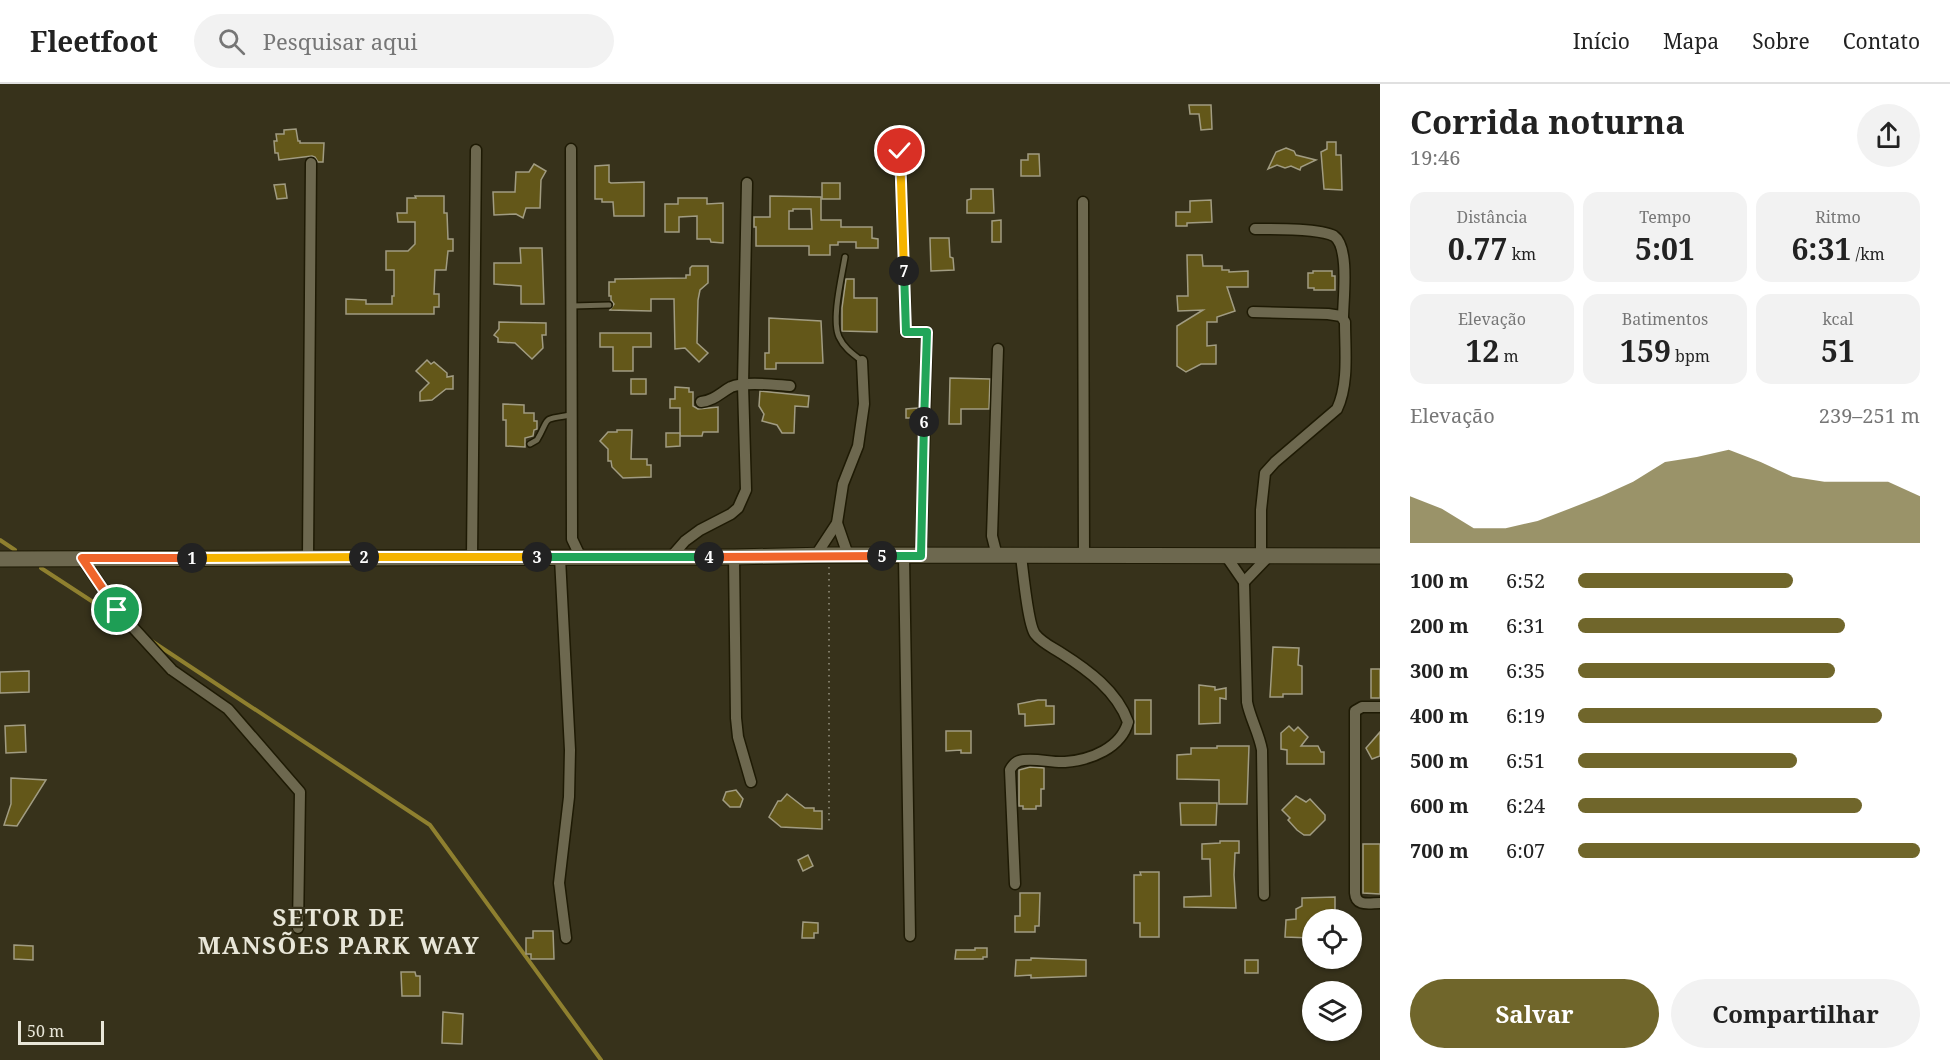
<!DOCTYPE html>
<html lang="pt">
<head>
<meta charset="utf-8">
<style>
  :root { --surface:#fff; --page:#f2f2f2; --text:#222; --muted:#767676; --line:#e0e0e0; --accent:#70662b }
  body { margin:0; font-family:"Noto Serif",serif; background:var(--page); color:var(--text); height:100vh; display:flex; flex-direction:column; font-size:22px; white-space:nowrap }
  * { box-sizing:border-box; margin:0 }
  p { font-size:20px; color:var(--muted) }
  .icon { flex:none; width:33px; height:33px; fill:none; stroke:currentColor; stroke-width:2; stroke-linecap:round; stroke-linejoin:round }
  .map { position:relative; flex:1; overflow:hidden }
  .drawer { display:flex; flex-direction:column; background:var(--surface); width:570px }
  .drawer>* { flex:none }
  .fabs { position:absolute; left:1302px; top:825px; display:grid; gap:12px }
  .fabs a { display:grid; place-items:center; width:60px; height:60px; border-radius:50%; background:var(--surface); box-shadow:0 2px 4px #0004; font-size:30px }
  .scale { position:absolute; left:18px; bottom:15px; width:86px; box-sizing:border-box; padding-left:6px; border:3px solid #e8e6d8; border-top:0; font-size:16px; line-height:21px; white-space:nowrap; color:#e8e6d8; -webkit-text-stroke:4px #37321b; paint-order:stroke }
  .pin { position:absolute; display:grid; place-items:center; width:51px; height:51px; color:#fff; margin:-26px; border:3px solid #fff; border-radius:50%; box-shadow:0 2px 6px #0007 }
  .km { position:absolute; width:30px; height:30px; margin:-15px; border-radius:50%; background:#222; color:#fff; font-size:16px; line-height:30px; text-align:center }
  .round { display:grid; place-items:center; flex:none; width:63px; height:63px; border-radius:32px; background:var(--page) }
  .summary { display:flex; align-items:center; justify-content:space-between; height:102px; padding:0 30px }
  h1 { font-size:33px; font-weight:700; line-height:45px }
  .metrics { display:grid; grid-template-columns:repeat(3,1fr); gap:9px; height:102px; padding:6px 30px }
  .metrics div { display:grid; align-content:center; border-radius:15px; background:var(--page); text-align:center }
  .metrics b { font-size:30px; font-weight:700 }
  .metrics small { font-size:16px; font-weight:400 }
  .metrics p { font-size:16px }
  .chart { height:168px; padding:12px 30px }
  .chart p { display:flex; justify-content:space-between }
  .chart svg { width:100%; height:108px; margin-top:6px; fill:var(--accent); opacity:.7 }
  .button { display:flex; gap:12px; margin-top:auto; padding:12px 30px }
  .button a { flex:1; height:69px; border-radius:36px; background:var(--accent); color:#fff; font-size:24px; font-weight:700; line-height:69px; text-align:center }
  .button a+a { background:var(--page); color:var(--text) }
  ul { padding:0 30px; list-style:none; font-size:20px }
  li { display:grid; grid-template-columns:96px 72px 1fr; align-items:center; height:45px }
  li i { height:15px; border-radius:8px; background:var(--accent) }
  header { display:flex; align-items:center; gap:36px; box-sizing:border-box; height:84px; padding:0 30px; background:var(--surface); border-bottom:2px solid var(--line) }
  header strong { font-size:28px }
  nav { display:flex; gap:33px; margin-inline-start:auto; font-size:21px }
  .search { width:420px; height:54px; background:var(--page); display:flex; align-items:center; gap:15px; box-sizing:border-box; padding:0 21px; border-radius:33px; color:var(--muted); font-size:22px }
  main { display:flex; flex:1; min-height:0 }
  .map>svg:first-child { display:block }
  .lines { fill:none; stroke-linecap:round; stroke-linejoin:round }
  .stream { stroke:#8f802f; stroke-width:4 }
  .building { fill:#635719; stroke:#a19c82; stroke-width:1.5; fill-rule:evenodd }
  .lane-casing { stroke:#1e1a04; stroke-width:8 }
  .street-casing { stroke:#1e1a04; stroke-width:13 }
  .secondary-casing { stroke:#1e1a04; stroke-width:17 }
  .path { stroke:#7e7a67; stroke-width:2; stroke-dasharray:1.5 4.5; stroke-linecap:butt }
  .lane { stroke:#6d684f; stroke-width:5 }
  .street { stroke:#6d684f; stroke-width:10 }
  .secondary { stroke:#6d684f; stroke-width:15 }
  .split-1-casing { stroke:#fff; stroke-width:12 }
  .split-2-casing { stroke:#fff; stroke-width:12 }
  .split-3-casing { stroke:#fff; stroke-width:12 }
  .split-4-casing { stroke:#fff; stroke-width:12 }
  .split-5-casing { stroke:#fff; stroke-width:12 }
  .split-6-casing { stroke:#fff; stroke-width:12 }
  .split-7-casing { stroke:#fff; stroke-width:12 }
  .split-8-casing { stroke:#fff; stroke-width:12 }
  .split-1 { stroke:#f0652b; stroke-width:8 }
  .split-2 { stroke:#f5b400; stroke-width:8 }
  .split-3 { stroke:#f5b400; stroke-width:8 }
  .split-4 { stroke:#22a559; stroke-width:8 }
  .split-5 { stroke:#f0652b; stroke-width:8 }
  .split-6 { stroke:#22a559; stroke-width:8 }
  .split-7 { stroke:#22a559; stroke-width:8 }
  .split-8 { stroke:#f5b400; stroke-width:8 }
  .labels { text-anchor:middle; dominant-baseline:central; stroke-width:4.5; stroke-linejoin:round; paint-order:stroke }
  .district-label { font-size:24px; font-weight:bold; letter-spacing:1.5px; fill:#e8e6d8; stroke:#37321b }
</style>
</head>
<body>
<header>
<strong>Fleetfoot</strong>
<div class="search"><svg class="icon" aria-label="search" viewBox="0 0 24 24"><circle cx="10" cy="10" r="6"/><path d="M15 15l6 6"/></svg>Pesquisar aqui</div>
<nav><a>Início</a><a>Mapa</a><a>Sobre</a><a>Contato</a></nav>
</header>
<main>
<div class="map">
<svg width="1380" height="976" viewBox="0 0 1380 976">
  <rect width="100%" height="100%" fill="#37321b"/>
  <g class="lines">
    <!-- stream -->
    <g class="stream">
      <path d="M0 456 15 466"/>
      <path d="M41 484 116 533"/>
      <path d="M150 556 430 741 601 976"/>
    </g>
  </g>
  <!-- building -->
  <g class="building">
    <path d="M1189 21H1211L1212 45 1201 46 1199 30H1190Z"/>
    <path d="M296 45 298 57H300V59H324L323 78H318L315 73 312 72 279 76 278 69H275L274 57H277L276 50H284V46Z"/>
    <path d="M1327 58H1336V71H1341L1342 106 1324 105 1321 68 1327 65Z"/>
    <path d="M1286 64 1294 67 1296 71 1316 76 1301 83 1300 86 1291 82 1285 84 1277 81 1268 85 1276 68Z"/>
    <path d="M1028 70H1039L1040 92H1021V76H1028Z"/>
    <path d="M534 80 546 87 541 96 540 124H526L523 134 516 130 494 131 493 108H515L516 88H529Z"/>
    <path d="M609 81V98L611 99 644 98V132H614L613 118H602V115H595V82Z"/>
    <rect x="822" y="99" width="18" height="16"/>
    <path d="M285 100 287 114 277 115 274 101Z"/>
    <path d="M971 105H993L994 129H967V116L971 115Z"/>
    <path d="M415 112H444V129H447L448 155H453V167H448L446 186H435L434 210H439V223H434V230H346V215L366 216V220H392V212H394V186H386V167H408L415 160V138H398L397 129H407V114H416Z"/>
    <path d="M770 112 821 113V136H841V143H872V154L878 155V164H856V158H838V161H830V171H809V162H756V143H754V133H770ZM793 125H811L812 145H789V127H793Z"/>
    <path d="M678 114H707V120L723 119V159L711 158 710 155H697V132L679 133V148H665V120H678Z"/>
    <path d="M1211 116 1212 138 1187 139V142H1176V128H1190V117Z"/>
    <path d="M1001 136V158H992V137Z"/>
    <path d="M930 154H949L950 173 953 174 954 186 931 187Z"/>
    <path d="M520 164H542L544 220H521V202L494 200V179H521Z"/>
    <path d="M1187 171H1202L1203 182H1222V186H1229V188L1248 187V203H1227L1235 227 1217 233V238H1207V262L1216 261V280H1201L1186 288 1177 282V242L1203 226 1178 227 1177 212H1188Z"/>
    <path d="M692 182H708V199L700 206 698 216 697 259 708 269 699 278 685 264 675 265 674 215H651V227L610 226 614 220 611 216V212H609V198H615V195L686 194V191H690V184Z"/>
    <path d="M1313 187H1332V192H1335V206H1314V204H1308V189H1313Z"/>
    <path d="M846 195H854V214H877V248L842 247V224Z"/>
    <path d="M769 234 821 237 823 279H776V285H765V269H769Z"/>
    <path d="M499 238 546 239V251H542L543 264 532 275 515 259 498 258V254L494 251 499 245Z"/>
    <path d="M600 249H651V263H633V287H613V263H600Z"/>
    <path d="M427 276 431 280 434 278 447 289V293L453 292V305H446L432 316 420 317V308L429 299 416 287Z"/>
    <path d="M950 294 990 295 989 325H961V340H949Z"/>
    <rect x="631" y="295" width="15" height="15"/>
    <path d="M675 303 689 304V308H693V322L698 325 718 323V348H703L702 352H680V324H670V315H675Z"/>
    <path d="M760 307 809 312 808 323 795 322 794 349H782L777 341 762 337 764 330 759 322Z"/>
    <path d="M503 320 524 321V329H534V337H537V345L534 346 533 352 525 354V363L506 362V336H503Z"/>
    <path d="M917 324V334H906V325Z"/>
    <path d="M617 346H632L631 375H647V381H651V393L623 394 612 383 611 377H608V365L600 357 608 348H617Z"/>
    <path d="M666 349H680V362L666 363Z"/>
    <path d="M1273 563 1299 564 1298 581 1302 582V610H1283V613H1270Z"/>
    <rect x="1371" y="585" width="9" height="29"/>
    <path d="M29 587V608L0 609V588Z"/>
    <path d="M1199 601 1215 603V606L1226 604V615L1220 614V639L1199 640Z"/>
    <path d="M1038 616H1046V622H1054V640L1025 642V630H1019L1018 620Z"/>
    <rect x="1135" y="616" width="16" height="34"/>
    <path d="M25 641 26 668 6 669 5 642Z"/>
    <path d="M1289 642 1294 647 1298 643 1308 653 1301 662H1318L1321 668H1324V680H1287V666L1281 665V649Z"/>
    <path d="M946 647H971V669H961V666L946 667Z"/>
    <path d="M1380 648V672L1372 675 1366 664Z"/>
    <path d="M1217 662H1249L1247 720H1219V696L1177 695V671L1191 670V664H1217Z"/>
    <path d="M1030 683 1044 684V705H1041V722H1036V725H1023V722H1019V686Z"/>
    <path d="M11 694 46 696 17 742 4 741 11 720Z"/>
    <path d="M736 706 743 715 740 723H730L723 716 726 708Z"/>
    <path d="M787 710 805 724H814V727H822V745L781 743 769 733 778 717H781Z"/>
    <path d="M1296 712 1306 718 1310 715 1325 731V736L1310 751H1304L1297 746 1288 736 1290 734 1282 726Z"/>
    <path d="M1180 719H1217L1216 741H1181Z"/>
    <path d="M1220 757H1239V769H1235L1234 791 1236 824 1184 823V813L1211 812 1210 775H1202V760L1220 759Z"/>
    <path d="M1363 760H1380V810L1363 809Z"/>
    <path d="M808 771 813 782 803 787 798 776Z"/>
    <path d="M1140 788H1159V853H1140V839H1134V791H1141Z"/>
    <path d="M1020 809H1040L1039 842H1035V848H1015V832H1020Z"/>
    <path d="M1335 813V836H1312V854L1285 853 1286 836 1296 835V825L1302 822V814Z"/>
    <path d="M803 838 818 839V849H814V854H802Z"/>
    <path d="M533 847H553L554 875H531V870H526V854H533Z"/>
    <path d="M14 861 33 862V876L14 875Z"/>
    <path d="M975 864H987V873H983V875H955L956 866H975Z"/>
    <path d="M1031 874 1086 876V892L1031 894V891L1015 892 1016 876H1031Z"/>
    <rect x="1245" y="876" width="13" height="13"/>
    <path d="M401 888H415L416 892H420V912H402Z"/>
    <path d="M443 928 463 930 462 960 442 959Z"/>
  </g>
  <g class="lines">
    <defs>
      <g id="lane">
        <path d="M845 173C842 192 831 236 839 253 844 264 853 270 862 277"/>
        <path d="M572 222 609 221"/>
        <path d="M530 360 537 356C551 332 540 336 571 331"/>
      </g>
      <g id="street">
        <path d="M571 65 572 455 581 474"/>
        <path d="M900 67 906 248H927L921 472"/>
        <path d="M1083 118 1084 472"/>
        <path d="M1255 145C1272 145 1319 144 1334 152 1350 163 1343 216 1343 234"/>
        <path d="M1253 228 1328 230 1341 232 1345 238C1345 266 1349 300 1337 325L1275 378 1265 389 1261 426V473"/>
        <path d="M701 318C715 316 720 309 731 303 745 297 775 301 790 302"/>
        <path d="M837 439 848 471"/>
        <path d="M816 471 837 439 843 400 858 362 864 320 862 277"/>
        <path d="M904 472 910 852"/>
        <path d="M997 472 992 452 998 265"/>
        <path d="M1226 472 1244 498 1247 618C1250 634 1259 649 1262 666L1264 811"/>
        <path d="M308 473 311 79"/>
        <path d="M472 473 476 66"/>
        <path d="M671 473 685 457 700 446 731 430 738 424 746 406 743 301 747 99"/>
        <path d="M734 473 736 634 738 653 751 698"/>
        <path d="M82 474 117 526 172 586 228 625 300 708 298 844"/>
        <path d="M560 474 570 666 569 713 559 799 566 854"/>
        <path d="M1244 498 1268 473"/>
        <path d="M1380 623H1362L1355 627V809C1356 823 1369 819 1380 819"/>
        <path d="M1015 800 1010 686C1012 682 1014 679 1019 677 1032 673 1051 679 1065 678 1091 676 1121 664 1128 638 1117 607 1088 586 1061 569 1052 563 1042 559 1035 550 1028 541 1023 487 1021 472"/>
      </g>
      <path id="secondary" d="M0 475 734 473 829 471 1380 472"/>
    </defs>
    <!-- lane casing -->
    <use href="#lane" class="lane-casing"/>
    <!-- street casing -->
    <use href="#street" class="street-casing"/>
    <!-- secondary casing -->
    <use href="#secondary" class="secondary-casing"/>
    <!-- path -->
    <path class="path" d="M829 483V740"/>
    <!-- lane -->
    <use href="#lane" class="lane"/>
    <!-- street -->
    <use href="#street" class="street"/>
    <!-- secondary -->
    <use href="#secondary" class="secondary"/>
  </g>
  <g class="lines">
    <defs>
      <path id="split-1" d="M117 526 82 474H192"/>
      <path id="split-2" d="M192 474 364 473"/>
      <path id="split-3" d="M364 473H537"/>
      <path id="split-4" d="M537 473H709"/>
      <path id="split-5" d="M709 473 882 472"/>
      <path id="split-6" d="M882 472H921L924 338"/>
      <path id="split-7" d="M904 187 906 248H927L924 338"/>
      <path id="split-8" d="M900 67 904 187"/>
    </defs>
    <!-- split-1 casing -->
    <use href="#split-1" class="split-1-casing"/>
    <!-- split-2 casing -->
    <use href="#split-2" class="split-2-casing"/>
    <!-- split-3 casing -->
    <use href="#split-3" class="split-3-casing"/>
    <!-- split-4 casing -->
    <use href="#split-4" class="split-4-casing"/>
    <!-- split-5 casing -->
    <use href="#split-5" class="split-5-casing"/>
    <!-- split-6 casing -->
    <use href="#split-6" class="split-6-casing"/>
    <!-- split-7 casing -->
    <use href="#split-7" class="split-7-casing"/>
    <!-- split-8 casing -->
    <use href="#split-8" class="split-8-casing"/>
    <!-- split-1 -->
    <use href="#split-1" class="split-1"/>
    <!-- split-2 -->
    <use href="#split-2" class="split-2"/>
    <!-- split-3 -->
    <use href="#split-3" class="split-3"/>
    <!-- split-4 -->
    <use href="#split-4" class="split-4"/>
    <!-- split-5 -->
    <use href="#split-5" class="split-5"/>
    <!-- split-6 -->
    <use href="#split-6" class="split-6"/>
    <!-- split-7 -->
    <use href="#split-7" class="split-7"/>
    <!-- split-8 -->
    <use href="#split-8" class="split-8"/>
  </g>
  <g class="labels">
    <!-- district labels -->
    <g class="district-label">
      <text x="339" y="832">SETOR DE<tspan x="339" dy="28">MANSÕES PARK WAY</tspan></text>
    </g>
  </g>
</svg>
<div class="fabs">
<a><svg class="icon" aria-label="locate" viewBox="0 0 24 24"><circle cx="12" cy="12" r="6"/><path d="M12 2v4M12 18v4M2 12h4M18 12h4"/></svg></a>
<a><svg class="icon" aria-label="layers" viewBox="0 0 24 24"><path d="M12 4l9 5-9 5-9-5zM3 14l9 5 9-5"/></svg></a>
</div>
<div class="scale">50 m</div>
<div class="pin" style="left:117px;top:526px;background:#1e9e55"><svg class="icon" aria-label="arrive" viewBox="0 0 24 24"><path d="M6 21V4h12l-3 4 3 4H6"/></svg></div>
<div class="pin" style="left:900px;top:67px;background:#d93025"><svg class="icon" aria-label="check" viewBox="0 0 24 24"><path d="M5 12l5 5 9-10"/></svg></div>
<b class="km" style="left:192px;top:474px">1</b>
<b class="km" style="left:364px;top:473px">2</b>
<b class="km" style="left:537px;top:473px">3</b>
<b class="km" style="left:709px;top:473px">4</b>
<b class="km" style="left:882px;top:472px">5</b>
<b class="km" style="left:924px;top:338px">6</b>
<b class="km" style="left:904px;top:187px">7</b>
</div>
<section class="drawer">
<div class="summary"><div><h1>Corrida noturna</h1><p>19:46</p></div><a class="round"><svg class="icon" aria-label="share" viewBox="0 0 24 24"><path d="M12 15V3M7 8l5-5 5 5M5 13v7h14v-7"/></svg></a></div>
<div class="metrics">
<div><p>Distância</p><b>0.77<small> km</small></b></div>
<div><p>Tempo</p><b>5:01</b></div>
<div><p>Ritmo</p><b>6:31<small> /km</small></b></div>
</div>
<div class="metrics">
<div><p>Elevação</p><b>12<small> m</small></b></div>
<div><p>Batimentos</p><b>159<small> bpm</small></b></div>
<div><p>kcal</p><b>51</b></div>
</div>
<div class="chart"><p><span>Elevação</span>239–251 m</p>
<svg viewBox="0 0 160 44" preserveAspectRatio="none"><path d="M0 44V25L10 30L20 38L30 38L40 35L50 30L60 25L70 19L80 11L90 9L100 6L110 11L120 17L130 19L140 19L150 19L160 25V44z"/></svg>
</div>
<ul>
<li><b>100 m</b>6:52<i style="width:63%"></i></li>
<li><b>200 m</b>6:31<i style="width:78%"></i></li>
<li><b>300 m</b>6:35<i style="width:75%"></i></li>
<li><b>400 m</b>6:19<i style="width:89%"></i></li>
<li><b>500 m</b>6:51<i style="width:64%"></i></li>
<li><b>600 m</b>6:24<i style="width:83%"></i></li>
<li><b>700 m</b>6:07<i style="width:100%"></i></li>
</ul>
<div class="button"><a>Salvar</a><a>Compartilhar</a></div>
</section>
</main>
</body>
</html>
